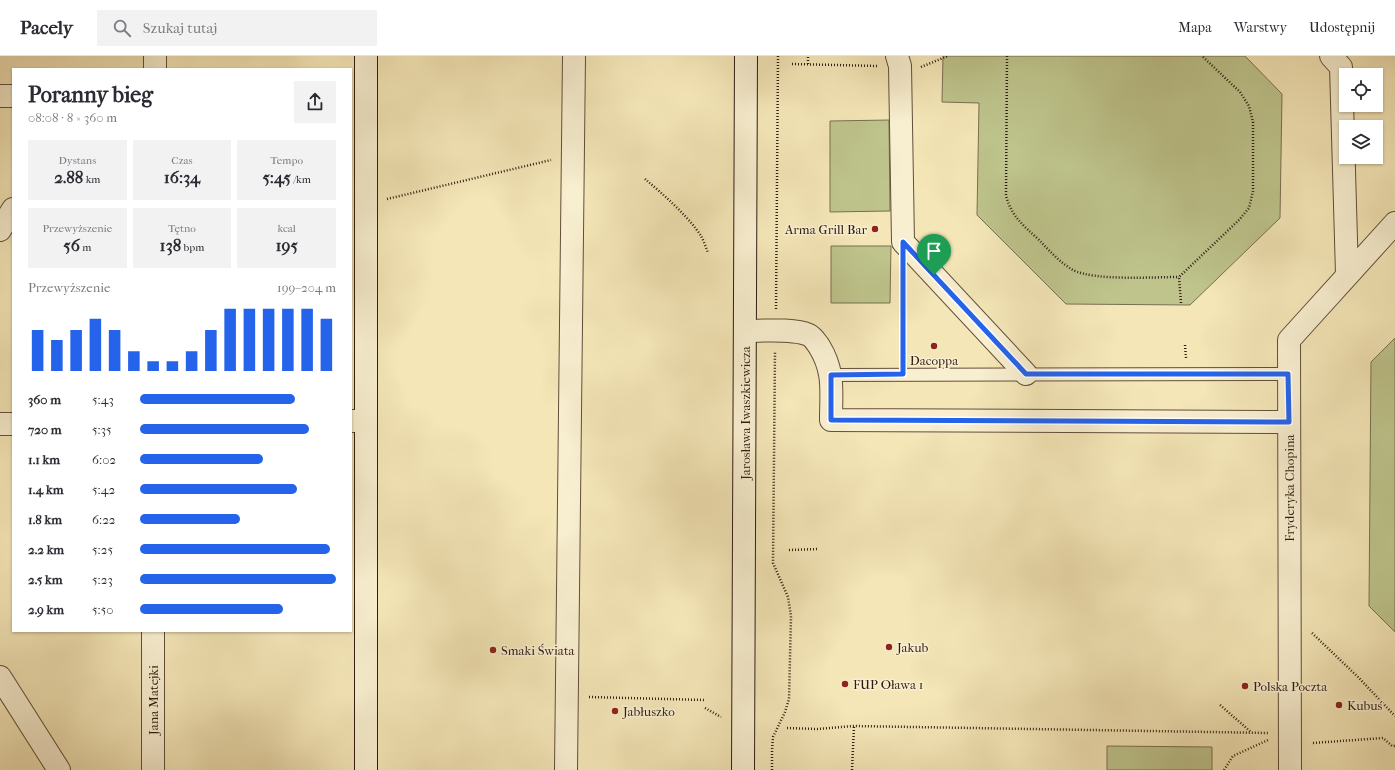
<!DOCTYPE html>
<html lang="pl">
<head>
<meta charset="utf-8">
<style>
  :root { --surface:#fff; --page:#f2f2f3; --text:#2b2b33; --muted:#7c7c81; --line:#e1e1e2; --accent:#2563eb }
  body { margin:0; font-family:"IM FELL French Canon",serif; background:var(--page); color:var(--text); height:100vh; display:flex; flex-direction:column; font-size:15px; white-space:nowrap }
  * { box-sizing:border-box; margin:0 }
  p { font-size:13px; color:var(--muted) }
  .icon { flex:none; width:22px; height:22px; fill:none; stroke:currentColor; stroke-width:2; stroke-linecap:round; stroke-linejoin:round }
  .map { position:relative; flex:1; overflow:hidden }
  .side { position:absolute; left:12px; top:12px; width:340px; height:564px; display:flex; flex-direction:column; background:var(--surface); border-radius:0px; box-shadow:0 1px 3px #0004 }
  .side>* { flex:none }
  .fabs { position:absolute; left:1339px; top:12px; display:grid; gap:8px }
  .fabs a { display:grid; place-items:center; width:44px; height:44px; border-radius:0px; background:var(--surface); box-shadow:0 1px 3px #0004; font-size:20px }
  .pin { position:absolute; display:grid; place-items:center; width:34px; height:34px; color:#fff; margin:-41px -17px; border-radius:50% 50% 50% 0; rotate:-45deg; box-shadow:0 0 4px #0007 }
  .pin .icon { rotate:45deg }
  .round { display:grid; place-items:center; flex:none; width:42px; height:42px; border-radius:0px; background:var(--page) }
  .overview { display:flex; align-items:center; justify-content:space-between; height:68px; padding:0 16px }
  h1 { font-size:22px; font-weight:700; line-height:30px }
  .stats { display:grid; grid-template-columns:repeat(3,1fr); gap:6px; height:68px; padding:4px 16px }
  .stats div { display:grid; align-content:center; border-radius:0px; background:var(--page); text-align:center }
  .stats b { font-size:17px; font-weight:700 }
  .stats small { font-size:11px; font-weight:400 }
  .stats p { font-size:11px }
  .chart { height:112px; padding:8px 16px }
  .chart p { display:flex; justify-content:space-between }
  .chart svg { width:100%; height:72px; margin-top:4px; stroke:var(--accent); stroke-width:6 }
  ul { padding:0 16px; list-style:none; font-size:13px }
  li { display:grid; grid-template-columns:64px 48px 1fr; align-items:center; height:30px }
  li i { height:10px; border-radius:5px; background:var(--accent) }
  header { display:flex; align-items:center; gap:24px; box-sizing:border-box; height:56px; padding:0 20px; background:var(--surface); border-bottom:1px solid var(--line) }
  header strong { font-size:19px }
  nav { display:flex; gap:22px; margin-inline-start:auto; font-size:14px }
  .search { width:280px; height:36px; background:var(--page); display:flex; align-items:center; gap:10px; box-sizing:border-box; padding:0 14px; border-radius:0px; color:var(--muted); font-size:15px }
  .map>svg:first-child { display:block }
  .green { fill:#bec48c; stroke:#77704f }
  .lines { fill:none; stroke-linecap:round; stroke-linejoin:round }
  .lane-casing { stroke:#614e3b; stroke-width:14 }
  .street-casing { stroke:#614e3b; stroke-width:24 }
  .secondary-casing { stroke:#301b12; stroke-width:24 }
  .path { stroke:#301b12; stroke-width:2.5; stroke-dasharray:1 2; stroke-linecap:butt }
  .lane { stroke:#f8efd0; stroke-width:12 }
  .street { stroke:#f8efd0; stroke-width:22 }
  .secondary { stroke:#f8efd0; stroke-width:22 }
  .route-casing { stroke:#fff; stroke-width:8 }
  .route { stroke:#2563eb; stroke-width:5 }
  .poi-dot { fill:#8f2418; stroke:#f8efd0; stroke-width:1.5 }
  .labels { text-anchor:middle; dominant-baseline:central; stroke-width:3; stroke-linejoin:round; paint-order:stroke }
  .poi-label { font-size:13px; fill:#301b12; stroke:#f8efd0; text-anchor:start }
  .street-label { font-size:13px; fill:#301b12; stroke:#f8efd0 }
</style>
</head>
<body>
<header>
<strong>Pacely</strong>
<div class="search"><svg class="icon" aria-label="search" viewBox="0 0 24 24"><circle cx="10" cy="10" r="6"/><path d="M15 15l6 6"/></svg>Szukaj tutaj</div>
<nav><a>Mapa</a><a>Warstwy</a><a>Udostępnij</a></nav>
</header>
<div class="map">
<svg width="1395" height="714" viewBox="0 0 1395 714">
  <rect width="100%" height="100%" fill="#f4e6b7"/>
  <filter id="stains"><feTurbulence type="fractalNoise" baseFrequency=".005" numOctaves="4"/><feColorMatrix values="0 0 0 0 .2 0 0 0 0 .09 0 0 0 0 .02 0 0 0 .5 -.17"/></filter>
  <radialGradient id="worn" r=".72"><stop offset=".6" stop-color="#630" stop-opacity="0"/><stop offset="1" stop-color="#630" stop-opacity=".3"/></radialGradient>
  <!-- green -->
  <g class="green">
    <path d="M943 0H1245L1282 38 1280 162 1190 249 1066 248 977 159 979 47 942 46Z"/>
    <path d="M889 64 890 155 830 156V65Z"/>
    <path d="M831 190H891L890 247H831Z"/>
    <path d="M1395 282V576L1369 550 1371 306Z"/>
    <path d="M1107 690 1212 691V714H1107Z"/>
  </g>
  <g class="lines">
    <defs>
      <path id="lane" d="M831 319 1288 318"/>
      <g id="street">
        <path d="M897 0 900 10 903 186 1026 318"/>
        <path d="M1331 0 1341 11 1347 218"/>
        <path d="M155 13V0"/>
        <path d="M0 40H13"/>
        <path d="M0 174 13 153"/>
        <path d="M745 275C763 275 793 272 809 279 813 281 816 286 819 290 835 316 831 335 831 364L1289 366"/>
        <path d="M351 365H366"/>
        <path d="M0 368H13"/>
        <path d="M0 621 59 714"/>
        <path d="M153 714V575"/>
        <path d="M566 714 574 0"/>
        <path d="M1290 714 1289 284 1395 167"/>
      </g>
      <g id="secondary">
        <path d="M366 0V714"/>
        <path d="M743 714 746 0"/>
      </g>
    </defs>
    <!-- lane casing -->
    <use href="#lane" class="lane-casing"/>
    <!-- street casing -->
    <use href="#street" class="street-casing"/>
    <!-- secondary casing -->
    <use href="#secondary" class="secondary-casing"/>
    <!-- path -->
    <g class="path">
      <path d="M1007 0 1006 140C1012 161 1023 169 1038 183 1049 194 1059 206 1073 214 1094 225 1154 221 1179 221"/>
      <path d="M792 8 878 10"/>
      <path d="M808 8V0"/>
      <path d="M921 11 948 0"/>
      <path d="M645 123C663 138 689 161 701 180 704 185 706 192 708 197"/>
      <path d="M387 143 551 104"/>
      <path d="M903 219V302"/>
      <path d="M1181 247 1179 221 1239 164 1249 152 1253 135V66L1249 50 1240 36 1202 0"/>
      <path d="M776 253 778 0"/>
      <path d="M1185 289 1186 302"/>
      <path d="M789 494 818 493"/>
      <path d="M1312 577 1358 621 1395 660"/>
      <path d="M589 641 705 644"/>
      <path d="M1220 649 1251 676"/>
      <path d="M705 652 721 661"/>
      <path d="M787 672 817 673 854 670 1269 677"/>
      <path d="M1313 687 1383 682 1392 690H1395"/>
      <path d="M772 714V694L773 681 785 656 789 643 791 560 788 541 773 507 775 296"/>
      <path d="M852 714 854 670"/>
      <path d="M1224 714 1233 700 1268 684"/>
    </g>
    <!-- lane -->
    <use href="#lane" class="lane"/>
    <!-- street -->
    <use href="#street" class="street"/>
    <!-- secondary -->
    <use href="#secondary" class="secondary"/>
  </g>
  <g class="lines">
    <defs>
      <path id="route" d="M903 186 1026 318H1288L1289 366 831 364V319L903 318Z"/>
    </defs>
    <!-- route casing -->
    <use href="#route" class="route-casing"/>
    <!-- route -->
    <use href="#route" class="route"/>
  </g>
  <!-- markers -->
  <g class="poi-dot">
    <circle cx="875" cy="173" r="4"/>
    <circle cx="934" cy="290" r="4"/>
    <circle cx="889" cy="591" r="4"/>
    <circle cx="493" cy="594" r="4"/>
    <circle cx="845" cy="628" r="4"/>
    <circle cx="1245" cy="630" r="4"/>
    <circle cx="1339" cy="649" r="4"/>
    <circle cx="615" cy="655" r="4"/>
  </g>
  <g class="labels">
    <!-- poi labels -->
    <g class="poi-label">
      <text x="867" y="173" text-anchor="end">Arma Grill Bar</text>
      <text x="934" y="304" text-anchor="middle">Dacoppa</text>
      <text x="897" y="591">Jakub</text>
      <text x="501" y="594">Smaki Świata</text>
      <text x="853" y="628">FUP Oława 1</text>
      <text x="1253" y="630">Polska Poczta</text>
      <text x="1347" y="649">Kubuś</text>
      <text x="623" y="655">Jabłuszko</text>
    </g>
    <!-- street labels -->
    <g class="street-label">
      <text transform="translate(745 357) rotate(-90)">Jarosława Iwaszkiewicza</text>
      <text transform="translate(1289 432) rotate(-90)">Fryderyka Chopina</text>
      <text transform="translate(153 644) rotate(-90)">Jana Matejki</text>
    </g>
  </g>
  <rect width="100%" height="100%" filter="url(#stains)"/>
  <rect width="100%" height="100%" fill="url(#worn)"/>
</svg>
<div class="fabs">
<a><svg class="icon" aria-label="locate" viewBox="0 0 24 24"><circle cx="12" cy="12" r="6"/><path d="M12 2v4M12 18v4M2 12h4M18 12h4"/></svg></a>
<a><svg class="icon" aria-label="layers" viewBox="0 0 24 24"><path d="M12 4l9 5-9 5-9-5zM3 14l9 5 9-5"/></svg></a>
</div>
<div class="pin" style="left:934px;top:219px;background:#1e9e55"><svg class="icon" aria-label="arrive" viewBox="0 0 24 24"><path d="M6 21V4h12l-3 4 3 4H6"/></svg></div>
<section class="side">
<div class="overview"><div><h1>Poranny bieg</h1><p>08:08 · 8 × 360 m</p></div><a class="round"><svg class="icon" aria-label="share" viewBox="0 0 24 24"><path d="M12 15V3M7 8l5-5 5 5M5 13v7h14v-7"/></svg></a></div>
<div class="stats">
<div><p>Dystans</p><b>2.88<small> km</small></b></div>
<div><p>Czas</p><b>16:34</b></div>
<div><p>Tempo</p><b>5:45<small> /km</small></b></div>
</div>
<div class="stats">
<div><p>Przewyższenie</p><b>56<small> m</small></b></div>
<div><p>Tętno</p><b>138<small> bpm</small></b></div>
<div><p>kcal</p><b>195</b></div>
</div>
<div class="chart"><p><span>Przewyższenie</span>199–204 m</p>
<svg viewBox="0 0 160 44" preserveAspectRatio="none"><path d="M5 44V19M15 44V25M25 44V19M35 44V12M45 44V19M55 44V32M65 44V38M75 44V38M85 44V32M95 44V19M105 44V6M115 44V6M125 44V6M135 44V6M145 44V6M155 44V12"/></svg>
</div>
<ul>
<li><b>360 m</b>5:43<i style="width:79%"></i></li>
<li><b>720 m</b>5:35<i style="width:86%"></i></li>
<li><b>1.1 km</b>6:02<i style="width:63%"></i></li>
<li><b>1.4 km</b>5:42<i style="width:80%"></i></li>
<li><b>1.8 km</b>6:22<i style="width:51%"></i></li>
<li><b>2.2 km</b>5:25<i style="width:97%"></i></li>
<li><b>2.5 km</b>5:23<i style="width:100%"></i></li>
<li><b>2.9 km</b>5:50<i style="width:73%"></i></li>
</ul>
</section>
</div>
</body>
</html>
